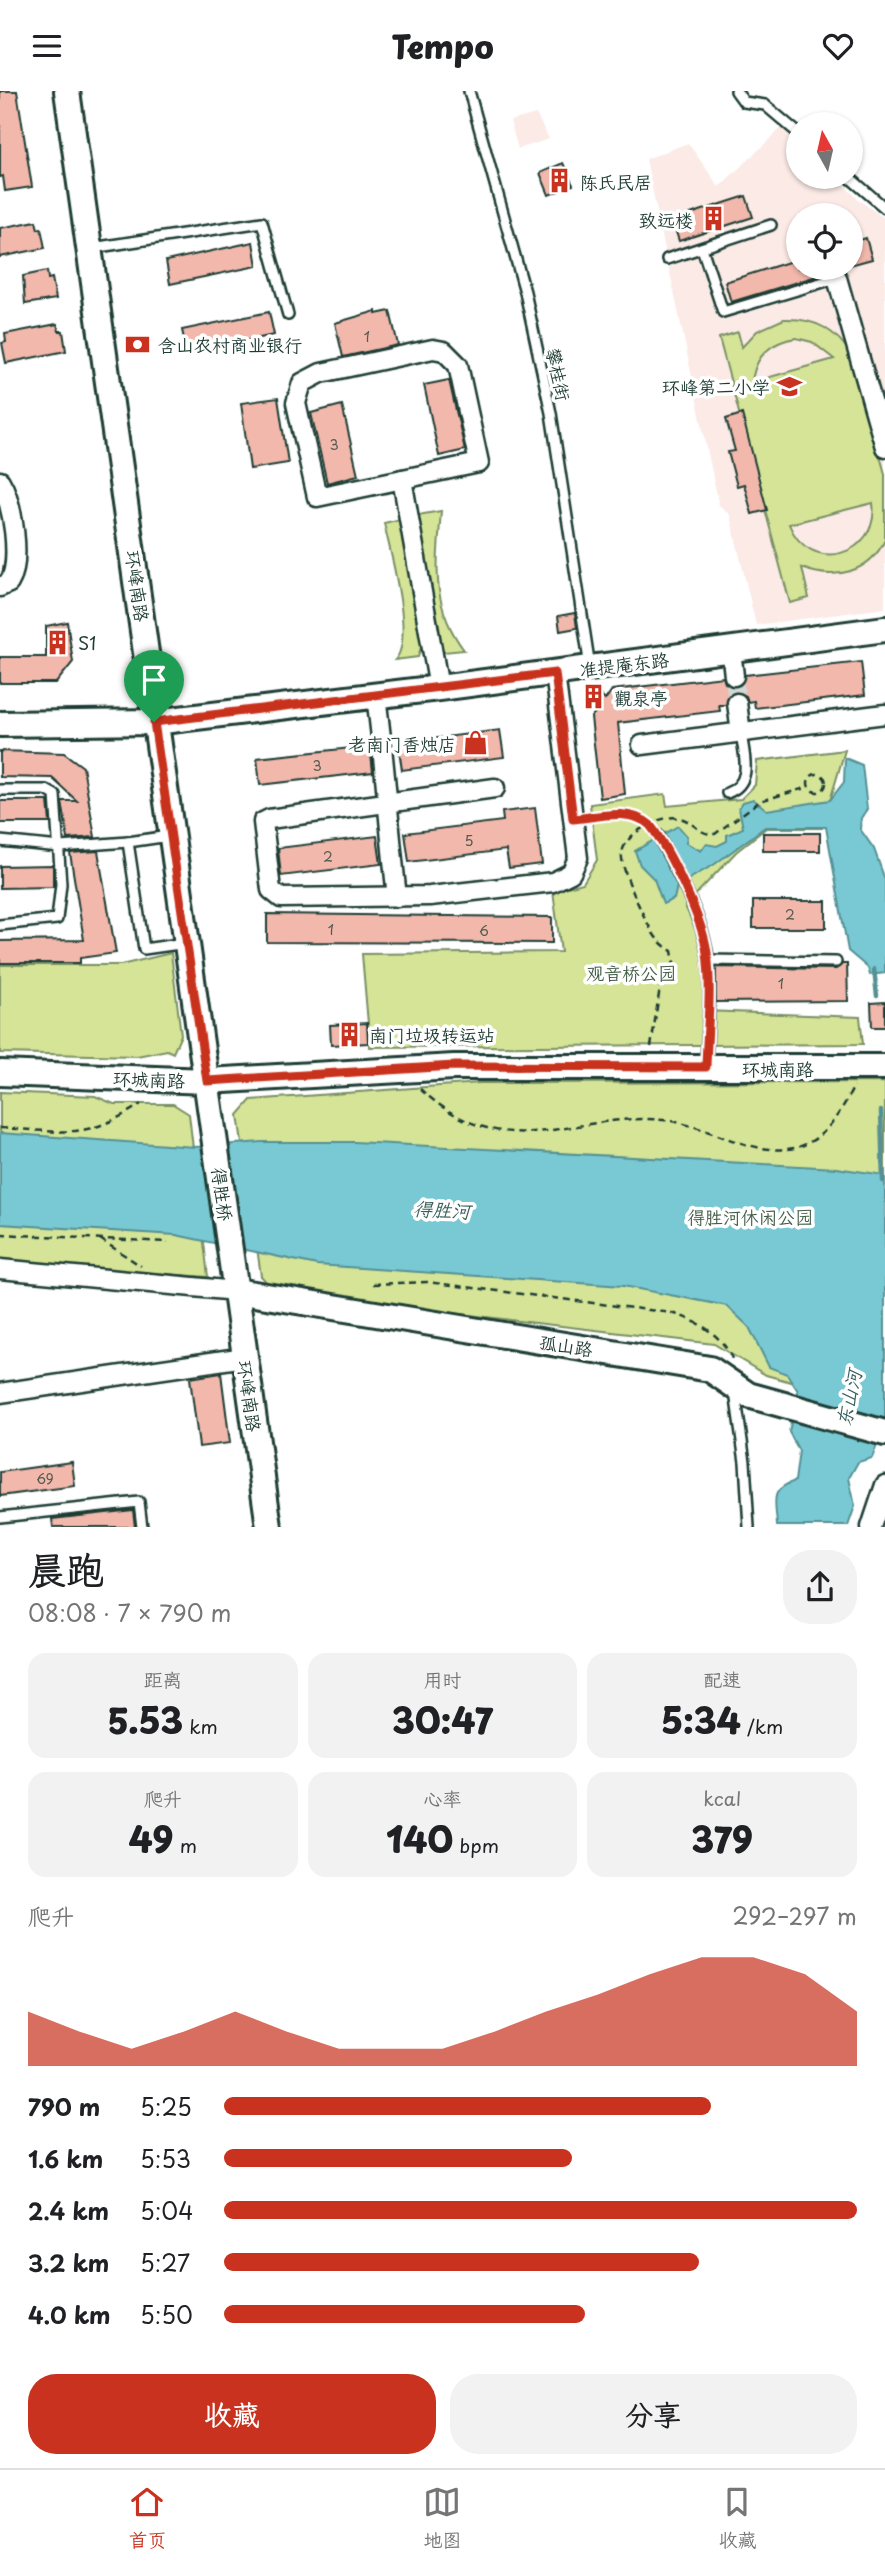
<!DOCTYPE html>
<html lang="zh">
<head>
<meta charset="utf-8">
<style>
  :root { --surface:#fff; --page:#f2f2f2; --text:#202124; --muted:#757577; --line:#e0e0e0; --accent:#c8321e }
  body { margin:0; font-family:"Playpen Sans","LXGW WenKai TC",sans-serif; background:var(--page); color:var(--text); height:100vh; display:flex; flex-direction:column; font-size:26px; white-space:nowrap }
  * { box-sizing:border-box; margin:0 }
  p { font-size:23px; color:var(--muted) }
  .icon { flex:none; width:38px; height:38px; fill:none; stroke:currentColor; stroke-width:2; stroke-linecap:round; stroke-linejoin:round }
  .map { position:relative; height:1436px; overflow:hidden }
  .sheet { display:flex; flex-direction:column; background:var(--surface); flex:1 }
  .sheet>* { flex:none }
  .needle { width:46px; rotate:352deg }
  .controls { position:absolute; left:786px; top:21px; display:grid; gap:14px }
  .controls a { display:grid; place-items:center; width:77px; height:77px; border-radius:50%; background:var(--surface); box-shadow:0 2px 5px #0004; font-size:35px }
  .pin { position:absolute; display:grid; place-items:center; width:60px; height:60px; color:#fff; margin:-72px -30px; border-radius:50% 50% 50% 0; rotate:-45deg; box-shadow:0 0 7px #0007 }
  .pin .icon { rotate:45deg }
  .round { display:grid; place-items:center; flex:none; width:74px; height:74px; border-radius:28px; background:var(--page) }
  .headline { display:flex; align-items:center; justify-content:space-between; height:119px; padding:0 28px }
  h1 { font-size:38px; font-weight:800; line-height:52px }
  .stats { display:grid; grid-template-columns:repeat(3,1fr); gap:10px; height:119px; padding:7px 28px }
  .stats div { display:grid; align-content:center; border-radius:18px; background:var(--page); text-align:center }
  .stats b { font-size:35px; font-weight:800 }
  .stats small { font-size:19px; font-weight:400 }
  .stats p { font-size:19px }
  .chart { height:196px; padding:14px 28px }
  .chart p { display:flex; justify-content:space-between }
  .chart svg { width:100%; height:126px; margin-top:7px; fill:var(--accent); opacity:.7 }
  .cta { display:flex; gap:14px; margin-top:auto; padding:14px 28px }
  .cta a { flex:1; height:80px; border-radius:28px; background:var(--accent); color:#fff; font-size:28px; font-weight:800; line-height:80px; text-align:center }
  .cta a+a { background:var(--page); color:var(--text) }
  ul { padding:0 28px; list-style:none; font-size:23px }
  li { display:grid; grid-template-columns:112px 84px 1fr; align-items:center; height:52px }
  li i { height:18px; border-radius:9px; background:var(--accent) }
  header { display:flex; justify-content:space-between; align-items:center; height:91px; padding:0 28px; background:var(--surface); font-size:32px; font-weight:800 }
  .tab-bar { display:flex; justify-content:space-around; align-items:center; height:98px; border-top:2px solid var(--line); background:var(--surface); font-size:19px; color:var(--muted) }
  .tab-bar a { display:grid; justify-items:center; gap:4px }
  .tab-bar .current { color:var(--accent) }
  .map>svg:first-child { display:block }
  .built { fill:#fbeae6; fill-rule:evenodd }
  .green { fill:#d5e497; stroke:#7a9066; stroke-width:2; fill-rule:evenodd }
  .water { fill:#79c9d4; stroke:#559194; stroke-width:2 }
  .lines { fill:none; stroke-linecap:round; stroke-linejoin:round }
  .stream { stroke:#559194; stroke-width:4.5 }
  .building { fill:#f2b8ac; stroke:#1f3d34; stroke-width:2 }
  .street-tunnel { stroke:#d2d8d6; stroke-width:18; stroke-dasharray:18 9; stroke-linecap:butt }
  .lane-casing { stroke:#1f3d34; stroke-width:14 }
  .street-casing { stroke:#1f3d34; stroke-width:23 }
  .secondary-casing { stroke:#1f3d34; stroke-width:30 }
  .path { stroke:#1f3d34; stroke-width:2.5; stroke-dasharray:7 5; stroke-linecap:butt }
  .lane { stroke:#fff; stroke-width:9 }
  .street { stroke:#fff; stroke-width:18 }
  .secondary { stroke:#fff; stroke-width:24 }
  .route-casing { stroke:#fff; stroke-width:14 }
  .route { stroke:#c8321e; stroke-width:9 }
  .labels { text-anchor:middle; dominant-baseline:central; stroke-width:7; stroke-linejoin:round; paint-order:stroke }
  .number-label { font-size:14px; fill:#545c52 }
  .poi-label { font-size:18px; fill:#1f3d34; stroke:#fff; text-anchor:start }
  .street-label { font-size:18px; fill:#1f3d34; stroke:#fff }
  .park-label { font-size:18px; fill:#435e48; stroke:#fff }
  .water-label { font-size:19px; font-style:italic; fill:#36605c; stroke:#fff }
</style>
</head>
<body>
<header><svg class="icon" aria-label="menu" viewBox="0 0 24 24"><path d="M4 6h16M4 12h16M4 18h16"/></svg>Tempo<svg class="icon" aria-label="heart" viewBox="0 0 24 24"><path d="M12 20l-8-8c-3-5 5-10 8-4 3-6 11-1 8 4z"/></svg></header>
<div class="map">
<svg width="885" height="1436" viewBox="0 0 885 1436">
  <rect width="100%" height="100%" fill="#fff"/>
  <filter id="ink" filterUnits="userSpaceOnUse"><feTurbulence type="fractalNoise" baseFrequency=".0143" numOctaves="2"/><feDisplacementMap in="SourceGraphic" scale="14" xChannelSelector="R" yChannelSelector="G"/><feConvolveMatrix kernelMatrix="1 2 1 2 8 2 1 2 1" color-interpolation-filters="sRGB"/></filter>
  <g filter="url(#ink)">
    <!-- built -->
    <g class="built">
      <path d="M536 23 549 48 518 58 510 30Z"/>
      <path d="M786 33 798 46V86H836L858 108 885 128V517L756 534 730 424 719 414 646 68 688 52 719 96ZM798 124H850V177H798Z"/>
    </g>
    <!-- green -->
    <g class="green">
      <path d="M784 228C816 227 836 239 853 266L885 383V449C869 482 834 490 802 477L809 507 790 512 719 247 738 241 742 256 757 240ZM796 247 812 251 834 268 752 291C755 266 770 251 796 247ZM873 412C880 465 809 485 789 433Z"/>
      <path d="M441 420C437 472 430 514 464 559L444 561 441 554 418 424Z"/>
      <path d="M401 428 422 553 418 566 395 569C415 548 390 461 384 432Z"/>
      <path d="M845 659 822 737H766L736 761 685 815 704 857V920L860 926 863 953 370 956 362 863 561 861 553 800 583 792 597 769 590 713 665 703 667 715 741 708 755 694 757 670Z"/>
      <path d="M171 862 181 944 173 962 167 959 137 965 0 962V874H121Z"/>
      <path d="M885 991V1317L766 1284 714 1253 275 1201 261 1185 238 1024 251 1009 480 992Z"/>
      <path d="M0 1001 95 1005 114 1013H173L189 1023 208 1186 0 1171Z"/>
    </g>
    <!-- water -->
    <g class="water">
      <path d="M845 667 862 674 867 718 861 727 860 738 874 758 885 789V882L870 884 868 877 848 860 826 736H765L715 773 677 795 674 808 663 813 654 788 640 774 635 760 678 735 687 745 686 752 701 760 706 753 717 755 727 750V744L743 737 739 717 743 711 753 708 767 719 830 709 844 691Z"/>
      <path d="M0 1042 195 1056 262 1051H354L836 1077 885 1084V1334L872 1367 858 1371 849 1387 855 1415 848 1435H777C776 1411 768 1399 795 1390L799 1360 789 1341 798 1300 787 1283 769 1276 749 1236 727 1215 623 1195 317 1174 176 1144 0 1133Z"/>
    </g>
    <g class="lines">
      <!-- stream -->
      <g class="stream">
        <path d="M874 878 877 905"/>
        <path d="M881 1020 883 1090"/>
      </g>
    </g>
    <!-- building -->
    <g class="building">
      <path d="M0 0H17L32 96 5 100 3 85 0 86Z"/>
      <path d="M563 72 573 94 549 104 540 82Z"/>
      <path d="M746 105 753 126 679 150 672 129Z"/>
      <path d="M36 130 38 138 41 137 45 157 0 166V137Z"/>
      <path d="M866 147 872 168 850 174V152Z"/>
      <path d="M253 151 257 175 170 193 166 170Z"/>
      <path d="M798 168V177H833L827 182 731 211 725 191Z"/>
      <path d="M47 180 48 188 52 187 56 208 25 213 23 185Z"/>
      <path d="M376 220V223L390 220 398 254 343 266 335 232Z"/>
      <path d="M269 221 274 244 187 262 182 239Z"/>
      <path d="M57 233 59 240H63L66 260 6 272 2 252 6 251 5 243Z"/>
      <path d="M449 289 465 359 439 365 424 294Z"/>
      <path d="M278 307 288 372 250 378 241 312Z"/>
      <path d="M342 314 358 384 327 392 311 322Z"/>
      <path d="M742 323 767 419 752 423 744 393 737 395 728 361 735 360 726 328Z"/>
      <path d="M575 522 577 537 560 540 558 525Z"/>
      <path d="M67 531 73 571 56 592H0V566H46V535Z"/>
      <path d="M861 571 865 604 755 617 754 610 748 611 746 605 736 601 730 603 726 614H719L720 620 618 632 625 703 600 707 591 626 597 619 587 608 589 601 596 600 605 609 612 599 723 586 725 592 735 596 741 594 745 584Z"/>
      <path d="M500 639 504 666 402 679 398 652Z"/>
      <path d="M370 655 373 681 260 694 257 667Z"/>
      <path d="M0 660 64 662 83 676 95 746 68 748 62 710H77L52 687 0 686Z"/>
      <path d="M0 710H48L50 732H0Z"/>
      <path d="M535 717 542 773 509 777 506 759 409 771 405 742 503 730 502 721Z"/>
      <rect x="763" y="742" width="57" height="18"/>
      <path d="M377 745 381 773 281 785 278 757Z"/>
      <path d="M98 760 116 862 80 867V872H0V850L84 849 70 762Z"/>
      <path d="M53 774V796L0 797V775Z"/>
      <rect x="753" y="810" width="73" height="27"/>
      <path d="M267 823 552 826V852L267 851Z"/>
      <path d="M842 873H847L848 910 716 911V876L836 878Z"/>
      <path d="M885 911V936H872L871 912Z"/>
      <path d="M367 932 368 952 331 954 330 934Z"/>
      <path d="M221 1282 230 1352 199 1356 190 1287Z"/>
      <path d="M72 1371 75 1395 0 1405V1381Z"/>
      <path d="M133 1419 135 1436H53L52 1428Z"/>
    </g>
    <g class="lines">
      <!-- street-tunnel -->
      <path class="street-tunnel" d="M734 585 737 612"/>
      <defs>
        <g id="lane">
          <path d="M469 0 525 201 551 322 590 576"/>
          <path d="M736 0 744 11 765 14 798 42"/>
          <path d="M849 86 885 117"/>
          <path d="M92 157 262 131 288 224"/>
          <path d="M702 157 723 221 837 187"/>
          <path d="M667 168 771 134"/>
          <path d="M0 699H46L55 704 61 793 57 828 0 834"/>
          <path d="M727 702C754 692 744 665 741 642"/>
          <path d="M658 744C676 780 700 820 707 860 713 897 707 937 706 975"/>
          <path d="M169 745 128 751 144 858 186 852"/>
          <path d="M0 750 60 756 128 751"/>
          <path d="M708 869 836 871"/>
          <path d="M735 1301 745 1371 749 1436"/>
          <path d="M0 1426 139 1411 142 1436"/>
        </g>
        <g id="street">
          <path d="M837 187 885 356"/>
          <path d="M433 258 444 260 458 274 479 372 317 406 296 312 302 292 321 282Z"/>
          <path d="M402 388 439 597"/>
          <path d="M0 390C13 411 22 471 9 492L0 496"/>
          <path d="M731 559 734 585"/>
          <path d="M376 605C385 672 389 738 397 806"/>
          <path d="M737 612 741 642"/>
          <path d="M642 654 885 623"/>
          <path d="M495 697 269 728 263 731 271 799 281 807 430 805 553 791 571 782 578 767 555 582"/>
          <path d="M0 1178 236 1200"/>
          <path d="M0 1302 245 1266"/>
          <path d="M871 1436 885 1394"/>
        </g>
        <g id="secondary">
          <path d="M67 0 269 1436"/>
          <path d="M0 633 154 631 439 597 885 538"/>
          <path d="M0 982 207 990 454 976H885"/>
          <path d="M236 1200 710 1278 748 1304 885 1342"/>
        </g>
      </defs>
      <!-- lane casing -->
      <use href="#lane" class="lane-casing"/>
      <!-- street casing -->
      <use href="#street" class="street-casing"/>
      <!-- secondary casing -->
      <use href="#secondary" class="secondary-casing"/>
      <!-- path -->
      <g class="path">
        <circle cx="817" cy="692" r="9"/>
        <path d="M590 727C612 724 633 719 650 734"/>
        <path d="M651 956 660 896 674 871 672 860C664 855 658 850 653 842 645 829 619 776 622 762 625 744 651 730 667 727 692 722 695 745 715 743L760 710 809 696"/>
        <path d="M420 998C510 1079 568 1020 663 1029 708 1033 753 1068 798 1056 826 1048 842 1019 854 995"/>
        <path d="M0 1037C63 1040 86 1050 141 1013"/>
        <path d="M0 1143 168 1151"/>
        <path d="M100 1148 141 1175"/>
        <path d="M373 1193 427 1191 672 1222C698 1230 723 1244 733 1270"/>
      </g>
      <!-- lane -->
      <use href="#lane" class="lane"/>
      <!-- street -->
      <use href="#street" class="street"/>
      <!-- secondary -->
      <use href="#secondary" class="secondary"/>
    </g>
  </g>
  <g class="lines" filter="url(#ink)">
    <defs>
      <path id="route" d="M555 582 573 728C598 726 629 716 650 734 670 760 703 829 707 862 712 900 707 939 706 976L454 975 207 990 154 631Z"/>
    </defs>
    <!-- route casing -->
    <use href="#route" class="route-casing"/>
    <!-- route -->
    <use href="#route" class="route"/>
  </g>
  <!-- icons -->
  <defs>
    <symbol id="building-bare" viewBox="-9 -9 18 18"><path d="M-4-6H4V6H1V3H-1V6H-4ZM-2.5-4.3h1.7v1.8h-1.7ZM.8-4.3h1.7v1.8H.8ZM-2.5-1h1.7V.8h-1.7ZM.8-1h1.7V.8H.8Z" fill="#c8321e" stroke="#fff" stroke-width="2.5" paint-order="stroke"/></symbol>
    <symbol id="bank-bare" viewBox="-9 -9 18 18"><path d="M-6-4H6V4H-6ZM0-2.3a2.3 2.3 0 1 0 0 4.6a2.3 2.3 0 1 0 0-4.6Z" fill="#c8321e" stroke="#fff" stroke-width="2.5" paint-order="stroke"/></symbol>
    <symbol id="school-bare" viewBox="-9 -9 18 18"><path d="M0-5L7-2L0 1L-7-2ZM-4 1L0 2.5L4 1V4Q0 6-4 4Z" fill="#c8321e" stroke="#fff" stroke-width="2.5" paint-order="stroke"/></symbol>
    <symbol id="shop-bare" viewBox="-9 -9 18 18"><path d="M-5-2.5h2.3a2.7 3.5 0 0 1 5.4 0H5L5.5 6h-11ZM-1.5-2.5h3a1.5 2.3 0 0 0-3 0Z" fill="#c8321e" stroke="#fff" stroke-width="2.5" paint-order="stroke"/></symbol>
  </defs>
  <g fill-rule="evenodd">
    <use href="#building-bare" x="542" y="72" width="35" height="35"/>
    <use href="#building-bare" x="696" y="110" width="35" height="35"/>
    <use href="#bank-bare" x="120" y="236" width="35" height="35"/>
    <use href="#school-bare" x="772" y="278" width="35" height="35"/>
    <use href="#building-bare" x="40" y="534" width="35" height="35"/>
    <use href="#building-bare" x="576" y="588" width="35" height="35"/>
    <use href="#shop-bare" x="458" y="634" width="35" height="35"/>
    <use href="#building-bare" x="332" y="926" width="35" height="35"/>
  </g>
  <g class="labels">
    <!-- number labels -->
    <g class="number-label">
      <text x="367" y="245">1</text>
      <text x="334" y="353">3</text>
      <text x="317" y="674">3</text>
      <text x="469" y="749">5</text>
      <text x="328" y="765">2</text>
      <text x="790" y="823">2</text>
      <text x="331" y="838">1</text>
      <text x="484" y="839">6</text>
      <text x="781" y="892">1</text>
      <text x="45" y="1387">69</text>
    </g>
    <!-- poi labels -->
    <g class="poi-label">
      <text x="580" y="90">陈氏民居</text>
      <text x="693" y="128" text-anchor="end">致远楼</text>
      <text x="158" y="253">含山农村商业银行</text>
      <text x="770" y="295" text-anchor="end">环峰第二小学</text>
      <text x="78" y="551">S1</text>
      <text x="614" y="606">觀泉亭</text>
      <text x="456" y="652" text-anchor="end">老南门香烛店</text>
      <text x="369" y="943">南门垃圾转运站</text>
    </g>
    <!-- street labels -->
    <g class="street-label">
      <text transform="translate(559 283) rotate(78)">攀桂街</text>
      <text transform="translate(138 495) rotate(82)">环峰南路</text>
      <text transform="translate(624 573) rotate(-7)">准提庵东路</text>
      <text x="778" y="977">环城南路</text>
      <text transform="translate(149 988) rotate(2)">环城南路</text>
      <text transform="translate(223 1103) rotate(82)">得胜桥</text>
      <text transform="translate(566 1254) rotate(9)">孤山路</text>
      <text transform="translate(250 1305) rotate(82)">环峰南路</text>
    </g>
    <!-- park labels -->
    <g class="park-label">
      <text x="631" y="881">观音桥公园</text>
      <text x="750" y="1125">得胜河休闲公园</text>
    </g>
    <!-- water labels -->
    <g class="water-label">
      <text transform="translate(442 1118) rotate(3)">得胜河</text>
      <text transform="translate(848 1307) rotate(-78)">东山河</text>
    </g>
  </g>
</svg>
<div class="controls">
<a><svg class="needle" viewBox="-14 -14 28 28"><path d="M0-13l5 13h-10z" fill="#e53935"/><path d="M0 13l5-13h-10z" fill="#757577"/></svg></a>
<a><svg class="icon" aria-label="locate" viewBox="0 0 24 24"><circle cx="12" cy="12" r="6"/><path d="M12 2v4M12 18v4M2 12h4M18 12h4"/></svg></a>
</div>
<div class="pin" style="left:154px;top:631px;background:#1e9e55"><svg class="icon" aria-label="arrive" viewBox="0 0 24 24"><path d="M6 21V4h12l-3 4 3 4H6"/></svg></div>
</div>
<section class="sheet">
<div class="headline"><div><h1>晨跑</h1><p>08:08 · 7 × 790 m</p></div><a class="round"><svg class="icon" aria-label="share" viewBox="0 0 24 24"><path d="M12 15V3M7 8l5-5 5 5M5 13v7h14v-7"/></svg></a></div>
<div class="stats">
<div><p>距离</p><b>5.53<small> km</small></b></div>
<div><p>用时</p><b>30:47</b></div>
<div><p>配速</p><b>5:34<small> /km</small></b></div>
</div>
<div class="stats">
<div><p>爬升</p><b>49<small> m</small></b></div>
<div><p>心率</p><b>140<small> bpm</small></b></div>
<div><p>kcal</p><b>379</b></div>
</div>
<div class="chart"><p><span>爬升</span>292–297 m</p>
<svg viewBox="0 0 160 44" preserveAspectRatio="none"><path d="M0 44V25L10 32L20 38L30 32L40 25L50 32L60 38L70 38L80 38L90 32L100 25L110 19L120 12L130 6L140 6L150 12L160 25V44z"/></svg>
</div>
<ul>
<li><b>790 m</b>5:25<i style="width:77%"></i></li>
<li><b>1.6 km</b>5:53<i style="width:55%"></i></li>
<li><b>2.4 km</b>5:04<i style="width:100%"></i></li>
<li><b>3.2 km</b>5:27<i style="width:75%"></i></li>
<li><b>4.0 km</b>5:50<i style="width:57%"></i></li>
</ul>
<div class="cta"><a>收藏</a><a>分享</a></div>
</section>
<nav class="tab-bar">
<a class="current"><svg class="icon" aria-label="home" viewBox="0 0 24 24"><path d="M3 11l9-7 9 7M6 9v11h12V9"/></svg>首页</a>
<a><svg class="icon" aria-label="map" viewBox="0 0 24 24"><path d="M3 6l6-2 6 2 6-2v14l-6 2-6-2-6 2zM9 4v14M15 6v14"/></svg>地图</a>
<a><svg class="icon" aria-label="saved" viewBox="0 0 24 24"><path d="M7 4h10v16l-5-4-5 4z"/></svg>收藏</a>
</nav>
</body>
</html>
